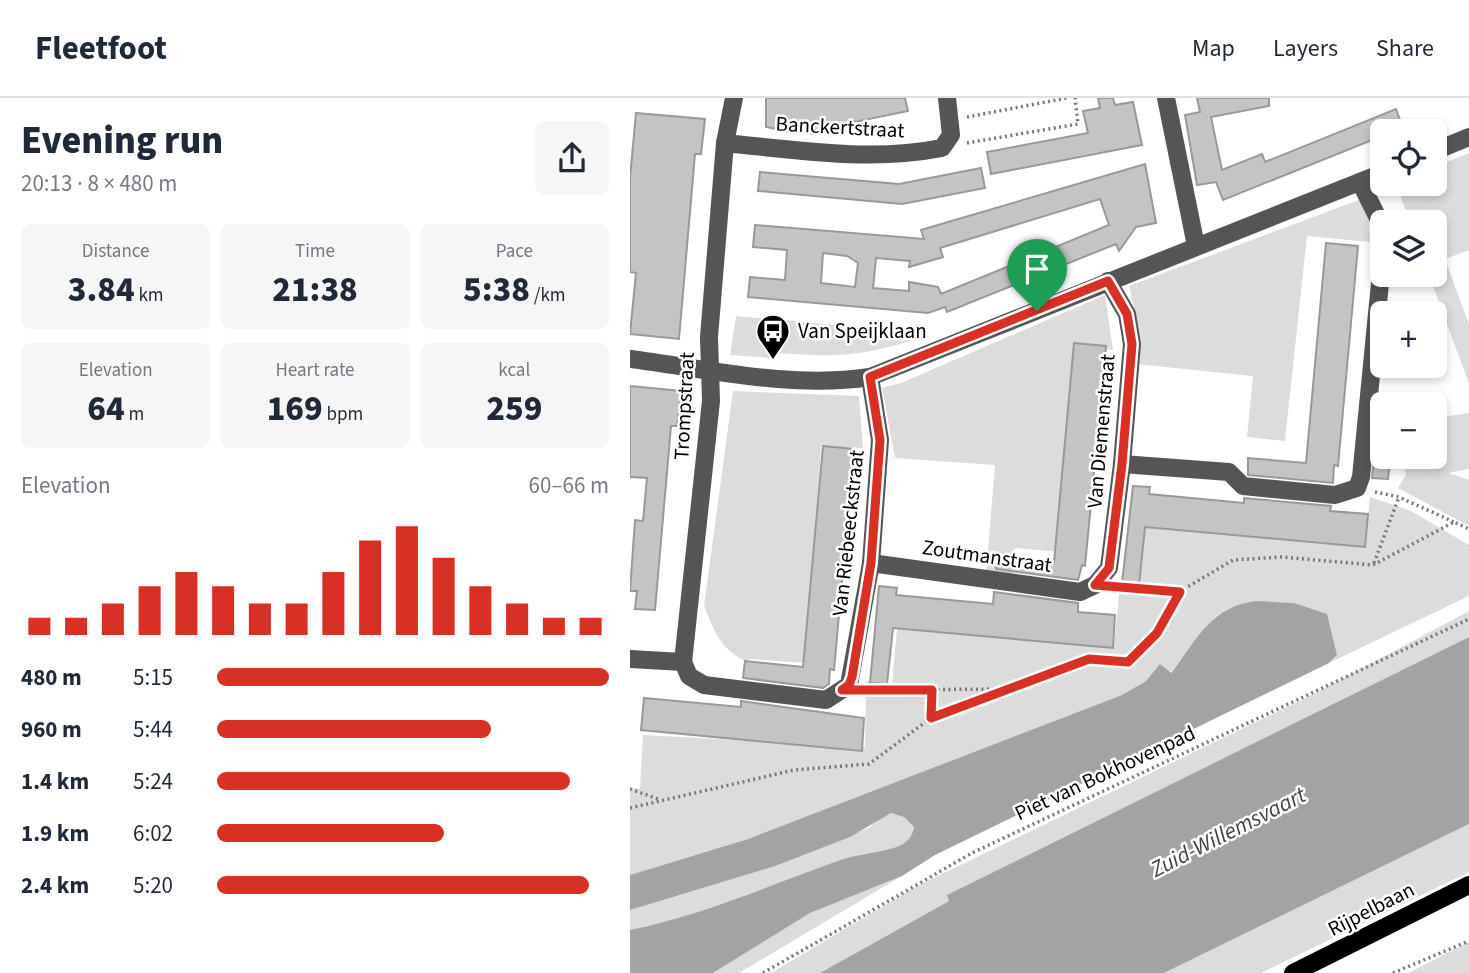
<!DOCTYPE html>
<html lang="en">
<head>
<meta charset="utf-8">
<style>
  :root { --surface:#fff; --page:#f6f6f7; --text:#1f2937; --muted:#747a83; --line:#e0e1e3; --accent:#d93025 }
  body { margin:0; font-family:"Source Sans 3",sans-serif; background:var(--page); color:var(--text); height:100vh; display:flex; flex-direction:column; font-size:26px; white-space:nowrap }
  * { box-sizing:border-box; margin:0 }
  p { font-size:23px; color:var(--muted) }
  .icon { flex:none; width:38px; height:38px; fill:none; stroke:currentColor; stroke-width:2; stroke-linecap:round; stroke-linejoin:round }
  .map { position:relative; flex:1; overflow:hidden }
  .details { display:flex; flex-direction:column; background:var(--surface); width:630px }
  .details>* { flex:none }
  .tools { position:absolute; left:740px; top:21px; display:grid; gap:14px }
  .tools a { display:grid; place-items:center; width:77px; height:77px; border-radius:10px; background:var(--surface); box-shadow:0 4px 10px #0003; font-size:35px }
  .pin { position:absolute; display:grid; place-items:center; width:60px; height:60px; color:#fff; margin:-72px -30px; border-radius:50% 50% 50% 0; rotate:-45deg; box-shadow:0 0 7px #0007 }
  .pin .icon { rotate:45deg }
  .round { display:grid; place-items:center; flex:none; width:74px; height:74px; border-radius:10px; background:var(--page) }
  .head { display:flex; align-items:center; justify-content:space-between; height:119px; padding:0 21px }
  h1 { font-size:38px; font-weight:800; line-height:52px }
  .figures { display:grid; grid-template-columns:repeat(3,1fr); gap:10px; height:119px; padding:7px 21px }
  .figures div { display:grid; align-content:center; border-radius:10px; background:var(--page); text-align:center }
  .figures b { font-size:35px; font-weight:800 }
  .figures small { font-size:19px; font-weight:400 }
  .figures p { font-size:19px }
  .chart { height:196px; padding:14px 21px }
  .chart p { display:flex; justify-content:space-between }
  .chart svg { width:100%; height:126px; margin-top:7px; stroke:var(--accent); stroke-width:6 }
  ul { padding:0 21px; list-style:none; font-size:23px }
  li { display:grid; grid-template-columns:112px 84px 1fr; align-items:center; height:52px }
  li i { height:18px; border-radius:9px; background:var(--accent) }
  header { display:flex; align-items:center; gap:42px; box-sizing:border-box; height:98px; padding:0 35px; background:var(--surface); border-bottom:2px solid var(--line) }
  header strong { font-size:33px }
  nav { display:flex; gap:38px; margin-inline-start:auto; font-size:24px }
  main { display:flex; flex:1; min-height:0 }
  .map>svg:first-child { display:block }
  .green { fill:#dcdcdc }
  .water { fill:#a3a3a3 }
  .building { fill:#c4c4c4; stroke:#999; stroke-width:2; fill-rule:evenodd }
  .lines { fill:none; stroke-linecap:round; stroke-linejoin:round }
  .path { stroke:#777; stroke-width:3.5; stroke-dasharray:2 3.5; stroke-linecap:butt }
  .minor { stroke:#555; stroke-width:18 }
  .major { stroke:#000; stroke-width:18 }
  .route-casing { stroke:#fff; stroke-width:14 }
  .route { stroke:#d93025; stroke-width:9 }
  .labels { text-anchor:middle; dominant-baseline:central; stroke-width:5; stroke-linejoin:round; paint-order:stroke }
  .street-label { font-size:21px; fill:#000; stroke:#fff }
  .poi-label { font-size:21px; fill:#000; stroke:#fff; text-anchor:start }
  .water-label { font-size:23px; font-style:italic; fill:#444; stroke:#fff }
</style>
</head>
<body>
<header>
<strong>Fleetfoot</strong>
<nav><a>Map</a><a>Layers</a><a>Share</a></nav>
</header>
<main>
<section class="details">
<div class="head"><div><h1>Evening run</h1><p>20:13 · 8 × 480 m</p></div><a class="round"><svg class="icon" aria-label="share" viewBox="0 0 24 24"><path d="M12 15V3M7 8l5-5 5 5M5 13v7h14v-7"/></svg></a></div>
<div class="figures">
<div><p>Distance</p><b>3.84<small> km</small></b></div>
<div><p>Time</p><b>21:38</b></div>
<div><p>Pace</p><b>5:38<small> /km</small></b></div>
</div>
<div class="figures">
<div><p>Elevation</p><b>64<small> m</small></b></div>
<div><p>Heart rate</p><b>169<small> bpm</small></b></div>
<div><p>kcal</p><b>259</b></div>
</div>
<div class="chart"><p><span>Elevation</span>60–66 m</p>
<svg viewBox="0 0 160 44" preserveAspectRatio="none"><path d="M5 44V38M15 44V38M25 44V33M35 44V27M45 44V22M55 44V27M65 44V33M75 44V33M85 44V22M95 44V11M105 44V6M115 44V17M125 44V27M135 44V33M145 44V38M155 44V38"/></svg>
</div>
<ul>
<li><b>480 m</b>5:15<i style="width:100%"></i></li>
<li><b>960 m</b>5:44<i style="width:70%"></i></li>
<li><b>1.4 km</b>5:24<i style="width:90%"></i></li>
<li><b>1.9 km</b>6:02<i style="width:58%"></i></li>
<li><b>2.4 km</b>5:20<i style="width:95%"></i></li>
</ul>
</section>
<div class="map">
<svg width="839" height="875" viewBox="0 0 839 875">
  <rect width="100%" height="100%" fill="#fff"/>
  <!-- green -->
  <g class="green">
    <path d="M839 55V152L815 161 839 226V286L799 177H805V124H780L766 86H805V69Z"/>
    <path d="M731 101 739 121 740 144 677 138 655 343 617 339 623 278 506 266 507 223 499 188Z"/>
    <path d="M475 197 483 252 450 248 430 454 385 450 382 479 356 477 365 367 265 360 252 290 271 285Z"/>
    <path d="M106 218 284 234V242C228 259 204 259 146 255L140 260 100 257Z"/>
    <path d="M103 293 229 298 233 350 191 348 177 565 119 561 118 564C92 554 84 533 74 508Z"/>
    <path d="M839 315V371L819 375 839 382V428L768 390 776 377 773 359H805V320Z"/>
    <path d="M740 399 781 413 839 447V498L701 564 707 557 664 505C584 500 587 516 540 575L530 567 516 583 492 597 118 741 0 777V690L10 691 13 637 235 649 236 583 262 585 267 531 484 549 490 487 506 488 514 423 736 442Z"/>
    <path d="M839 513V539L318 797 319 803 190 875H141L287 788 680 598Z"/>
    <path d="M262 715 274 719 284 729C283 736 279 742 273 746 258 755 228 756 210 762 140 787 73 817 0 832V812L239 730 250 720Z"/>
    <path d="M839 726V774L631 875H534Z"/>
    <path d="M272 778 109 875H83L180 815Z"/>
    <path d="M839 844V875H778Z"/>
  </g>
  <!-- water -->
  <g class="water">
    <path d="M627 503 664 505 697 516 707 557 699 565 305 757 272 778 180 815 83 875H0V832C73 817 140 787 210 762 227 756 259 754 273 746 279 742 283 736 284 729L274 719 261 715 220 739 145 768 0 812V777L118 741 492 597 516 583 530 566 541 575C568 540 581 508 627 503Z"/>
    <path d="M839 539V726L534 875H190L319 803 317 797Z"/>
  </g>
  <!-- building -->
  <g class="building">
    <path d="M136 0H275L278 13 185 32V36L161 34 136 29Z"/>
    <path d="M468 0H483L485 7 503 4 512 47 361 76 357 54 458 35 453 13 470 10Z"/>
    <path d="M567 0H639V8L581 19 592 72 632 56 635 64 766 11 773 30 752 33V38L593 102 586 84 567 87 555 17 570 14Z"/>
    <path d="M6 15 75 21 71 56H65L49 241 0 236 6 175 0 174V80Z"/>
    <path d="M515 66 526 125 506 129 489 153 486 146 317 214 315 209 298 215 118 199 120 179 155 182 157 152 123 149 125 127 294 141 291 132ZM470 101 479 127 311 196 308 189 279 184V193L243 190 246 160 280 163 279 169 313 159 310 150ZM193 155 217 158 228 165 225 189 191 185Z"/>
    <path d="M351 70 355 90 272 106 128 93 130 74 269 86Z"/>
    <path d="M696 145 728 148 708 368 704 367 703 385 618 377V360L676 365Z"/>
    <path d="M444 245 476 248 455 468 452 467 448 482 366 471 367 460 424 464Z"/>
    <path d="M0 288 51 293 47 328H41L25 512 5 511 7 493H0L5 422 13 423 17 380 0 379Z"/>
    <path d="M193 348 224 351 204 572 200 571 199 586 193 590 113 580 115 563 173 569Z"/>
    <path d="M744 359H760L758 381 742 380Z"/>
    <path d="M503 388 520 389 519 396 614 405V400L701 408 700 413 738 416 735 449 515 429 509 487 492 485Z"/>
    <path d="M249 488 267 490 266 497 363 506 364 494 448 505V514L485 517 483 550 263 530 257 586 240 585Z"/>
    <path d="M14 600 111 609V603L234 620 232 653 11 632Z"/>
  </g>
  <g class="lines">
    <!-- path -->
    <g class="path">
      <path d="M337 19 437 0"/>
      <path d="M337 45 448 26 445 0"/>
      <path d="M745 394 769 399 824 424"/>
      <path d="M744 465 769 399"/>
      <path d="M485 488 549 494"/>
      <path d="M236 592 375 591"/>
      <path d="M301 620 302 592"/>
      <path d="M0 691 31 702"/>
      <path d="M0 710 164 672 239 666 301 620 459 561 498 564 527 535 549 494 603 462 652 459 743 467 824 424 839 431"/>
      <path d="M133 875 344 754 839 521"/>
      <path d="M763 875 839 843"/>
    </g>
    <!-- minor -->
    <g class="minor">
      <path d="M536 0 566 148"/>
      <path d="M95 45C167 52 241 64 312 50L321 37 317 0"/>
      <path d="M805 53 839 39"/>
      <path d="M730 84 752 128V136"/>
      <path d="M0 261C78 271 162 291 240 279L752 75"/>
      <path d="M492 366 599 374 613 388 705 397 727 390 731 379 752 165"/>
      <path d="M241 465 450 494 465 487 479 470 492 366 502 246 497 216 478 183"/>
      <path d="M0 561 53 564 81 303 79 239 95 45 104 0"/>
      <path d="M53 564 59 578 74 587 196 602 219 587 241 465 250 342 240 279"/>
    </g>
    <!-- major -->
    <path class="major" d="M663 875 839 787"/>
  </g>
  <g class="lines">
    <defs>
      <path id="route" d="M478 183 497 216 502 246 492 366 479 470 465 487 550 494 527 535 498 564 459 561 301 620 302 592H212L219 587 222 579 241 465 250 342 240 279Z"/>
    </defs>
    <!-- route casing -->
    <use href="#route" class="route-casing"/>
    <!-- route -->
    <use href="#route" class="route"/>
  </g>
  <!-- icons -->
  <defs>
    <symbol id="bus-pin" viewBox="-11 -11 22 30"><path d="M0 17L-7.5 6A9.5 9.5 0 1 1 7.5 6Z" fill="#000" stroke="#fff"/><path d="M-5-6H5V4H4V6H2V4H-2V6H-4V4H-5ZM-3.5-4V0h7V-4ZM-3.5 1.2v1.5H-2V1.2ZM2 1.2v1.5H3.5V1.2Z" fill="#fff"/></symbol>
  </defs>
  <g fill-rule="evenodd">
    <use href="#bus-pin" x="124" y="214" width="38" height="52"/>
  </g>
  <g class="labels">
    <!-- street labels -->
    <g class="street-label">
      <text transform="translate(210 29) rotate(3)">Banckertstraat</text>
      <text transform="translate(54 308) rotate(-87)">Trompstraat</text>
      <text transform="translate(471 333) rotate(-85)">Van Diemenstraat</text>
      <text transform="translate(218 435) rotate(-84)">Van Riebeeckstraat</text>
      <text transform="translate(357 458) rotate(8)">Zoutmanstraat</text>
      <text transform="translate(475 675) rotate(-25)">Piet van Bokhovenpad</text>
      <text transform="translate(741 811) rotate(-27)">Rijpelbaan</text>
    </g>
    <!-- poi labels -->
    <g class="poi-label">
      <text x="168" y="233">Van Speijklaan</text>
    </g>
    <!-- water labels -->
    <g class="water-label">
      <text transform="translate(598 734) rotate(-27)">Zuid-Willemsvaart</text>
    </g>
  </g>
</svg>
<div class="tools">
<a><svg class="icon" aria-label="locate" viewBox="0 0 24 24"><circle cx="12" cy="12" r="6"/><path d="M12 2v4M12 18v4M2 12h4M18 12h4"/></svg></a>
<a><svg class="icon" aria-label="layers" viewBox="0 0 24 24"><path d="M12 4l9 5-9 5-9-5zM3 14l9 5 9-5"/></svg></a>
<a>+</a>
<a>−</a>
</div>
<div class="pin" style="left:407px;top:213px;background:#1e9e55"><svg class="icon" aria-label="arrive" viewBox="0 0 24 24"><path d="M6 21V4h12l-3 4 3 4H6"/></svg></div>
</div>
</main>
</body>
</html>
